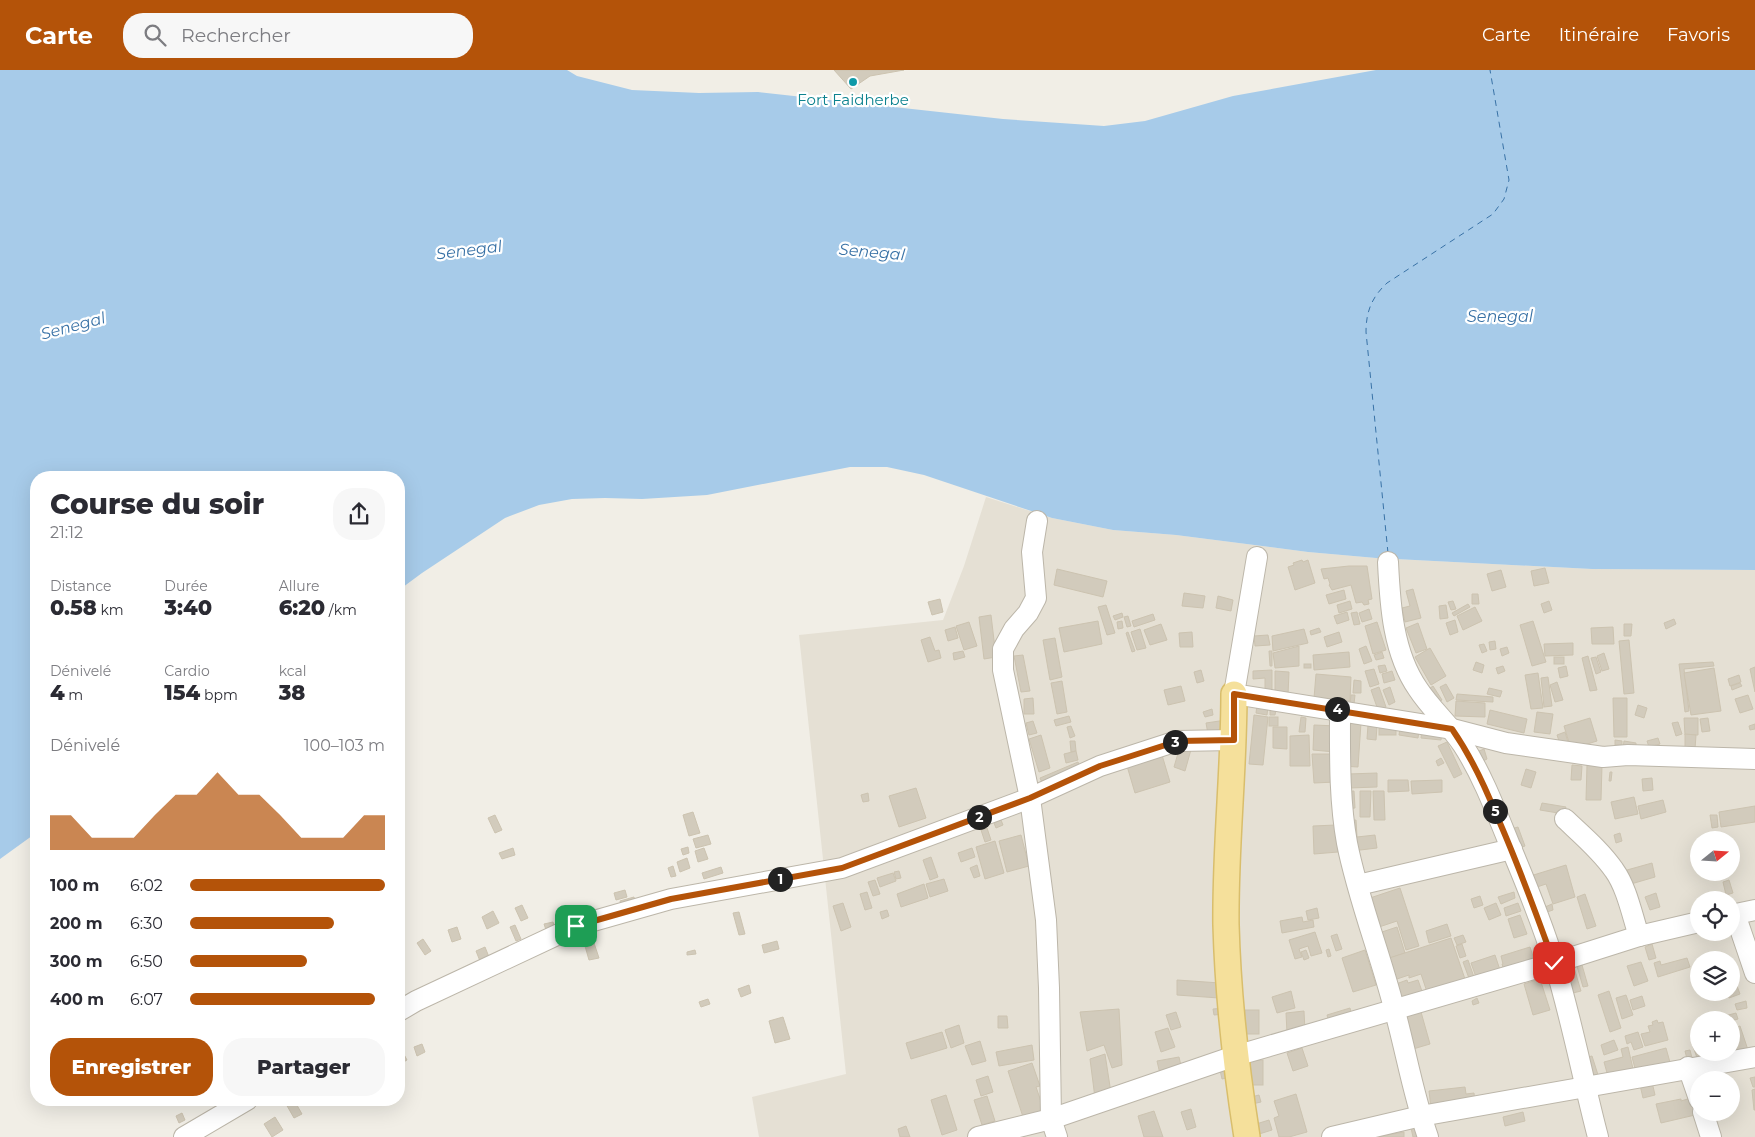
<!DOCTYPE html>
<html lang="fr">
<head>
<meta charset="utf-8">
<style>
  :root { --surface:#fff; --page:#f7f7f7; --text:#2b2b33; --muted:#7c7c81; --accent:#b45309 }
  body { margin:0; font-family:Montserrat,sans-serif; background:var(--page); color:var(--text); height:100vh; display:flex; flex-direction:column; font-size:19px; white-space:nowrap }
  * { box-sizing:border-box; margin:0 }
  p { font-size:16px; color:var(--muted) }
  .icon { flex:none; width:28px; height:28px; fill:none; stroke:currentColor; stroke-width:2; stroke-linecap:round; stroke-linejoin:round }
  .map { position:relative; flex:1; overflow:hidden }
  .details { position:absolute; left:30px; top:401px; width:375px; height:635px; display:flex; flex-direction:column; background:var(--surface); border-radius:20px; box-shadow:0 5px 20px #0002 }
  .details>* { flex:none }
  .needle { width:32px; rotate:72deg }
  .controls { position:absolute; left:1690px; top:761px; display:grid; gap:10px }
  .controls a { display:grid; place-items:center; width:50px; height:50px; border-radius:50%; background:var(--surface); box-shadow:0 5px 20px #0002; font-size:25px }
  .pin { position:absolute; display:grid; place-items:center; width:42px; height:42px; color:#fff; margin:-21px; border-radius:10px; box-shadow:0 2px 8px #0006 }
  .km { position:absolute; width:25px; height:25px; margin:-12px; border-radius:50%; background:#222; color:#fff; font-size:14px; line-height:25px; text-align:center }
  .round { display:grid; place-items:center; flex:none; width:52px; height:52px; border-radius:20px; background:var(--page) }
  .headline { display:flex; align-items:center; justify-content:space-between; height:85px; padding:0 20px }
  h1 { font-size:28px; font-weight:800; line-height:38px }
  .stats { display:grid; grid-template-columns:repeat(3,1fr); gap:8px; height:85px; padding:5px 20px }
  .stats div { display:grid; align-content:center }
  .stats b { font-size:21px; font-weight:800 }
  .stats small { font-size:14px; font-weight:400 }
  .stats p { font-size:14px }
  .chart { height:140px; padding:10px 20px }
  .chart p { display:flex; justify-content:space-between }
  .chart svg { width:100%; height:90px; margin-top:5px; fill:var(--accent); opacity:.7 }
  .button { display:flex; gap:10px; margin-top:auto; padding:10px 20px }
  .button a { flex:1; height:58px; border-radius:20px; background:var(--accent); color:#fff; font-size:20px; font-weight:800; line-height:58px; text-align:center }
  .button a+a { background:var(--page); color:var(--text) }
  ul { padding:0 20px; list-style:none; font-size:16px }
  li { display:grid; grid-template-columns:80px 60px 1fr; align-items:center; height:38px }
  li i { height:12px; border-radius:6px; background:var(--accent) }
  header { display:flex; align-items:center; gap:30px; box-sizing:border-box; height:70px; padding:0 25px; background:var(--accent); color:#fff }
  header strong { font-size:24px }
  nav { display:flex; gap:28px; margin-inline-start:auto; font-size:18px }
  .search { width:350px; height:45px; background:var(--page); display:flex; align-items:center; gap:12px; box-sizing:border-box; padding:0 18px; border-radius:20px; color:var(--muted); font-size:19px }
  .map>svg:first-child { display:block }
  .residential { fill:#e5e0d4; fill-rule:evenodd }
  .water { fill:#a7cbe9 }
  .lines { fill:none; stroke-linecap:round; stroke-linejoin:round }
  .ferry { stroke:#3972a6; stroke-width:1; stroke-dasharray:6 5; stroke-linecap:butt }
  .building { fill:#d2cbbc; stroke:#ccc3b0 }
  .minor-casing { stroke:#bcb6a9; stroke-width:22 }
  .major-casing { stroke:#d9be6c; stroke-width:28 }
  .minor { stroke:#fff; stroke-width:20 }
  .major { stroke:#f5e09b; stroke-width:25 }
  .route-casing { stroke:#fff; stroke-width:10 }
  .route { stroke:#b45309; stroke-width:6 }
  .culture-dot { fill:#0f9aa8; stroke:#fff; stroke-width:2 }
  .labels { text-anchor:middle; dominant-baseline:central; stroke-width:4.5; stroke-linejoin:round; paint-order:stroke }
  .culture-label { font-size:15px; fill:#0d838f; stroke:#fff }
  .water-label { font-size:16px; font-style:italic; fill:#3972a6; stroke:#fff }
</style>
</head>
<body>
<header>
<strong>Carte</strong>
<div class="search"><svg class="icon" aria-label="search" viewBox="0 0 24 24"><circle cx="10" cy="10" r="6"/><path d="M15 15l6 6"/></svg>Rechercher</div>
<nav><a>Carte</a><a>Itinéraire</a><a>Favoris</a></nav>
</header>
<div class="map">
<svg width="1755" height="1067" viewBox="0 0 1755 1067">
  <rect width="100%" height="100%" fill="#f1eee6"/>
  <!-- residential -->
  <path class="residential" d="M986 427 1052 448 1113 460 1176 465 1308 482 1376 488 1592 499 1755 500V1067H759L752 1027 846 1004 799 565 943 550 964 496ZM1699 770H1731V802H1699ZM1699 830H1731V862H1699ZM1699 890H1731V922H1699ZM1699 950H1731V982H1699ZM1699 1010H1731V1042H1699Z"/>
  <!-- water -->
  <path class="water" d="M0 0H567L577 6 632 20 699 23 758 22 1003 49 1104 56 1145 51 1233 26 1376 0H1755V500L1592 499 1376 488 1308 482 1176 465 1113 460 1052 448 924 405 887 397H850L707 425 642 429 605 428 572 429 539 435 505 448 422 503 399 520V408H36V763L0 789Z"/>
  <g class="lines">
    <!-- ferry -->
    <path class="ferry" d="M1388 483 1366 262C1366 241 1372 227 1387 213L1493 144 1504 129 1509 110 1490 0"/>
  </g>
  <!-- building -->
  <g class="building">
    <path d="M834 0H904L870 6 851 19Z"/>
    <path d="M1302 490 1303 492 1308 490 1315 513 1295 520 1288 497 1294 495 1293 493Z"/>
    <path d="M1349 496H1367L1372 529 1368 530 1369 534 1364 535 1362 532 1356 533 1351 515 1332 520 1329 515 1330 514 1328 508 1324 509 1321 499Z"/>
    <path d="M1545 498 1549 513 1534 516 1531 501Z"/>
    <path d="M1057 499 1107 511 1103 527 1054 515Z"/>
    <path d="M1501 500 1506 517 1492 521 1487 504Z"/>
    <path d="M1413 519 1421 548 1405 552 1402 538 1410 536 1406 521Z"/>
    <path d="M1344 520 1346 529 1329 534 1326 525Z"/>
    <path d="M1184 523 1205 526 1203 538 1182 536Z"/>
    <path d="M1472 524H1478L1479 534H1472Z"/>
    <path d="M1218 526 1233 530 1231 541 1216 538Z"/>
    <path d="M940 529 943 542 932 545 928 532Z"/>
    <path d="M1350 531 1352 539 1339 543 1337 535Z"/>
    <path d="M1453 531 1456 539 1451 540 1448 532Z"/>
    <path d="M1549 531 1552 540 1544 543 1541 534Z"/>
    <path d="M1468 534 1470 537 1454 546 1452 543Z"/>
    <path d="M1106 535 1115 563 1107 565 1098 537Z"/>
    <path d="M1446 535 1448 548 1440 549 1439 536Z"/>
    <path d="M1475 537 1482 551 1463 560 1457 546Z"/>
    <path d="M1369 539 1372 549 1362 552 1359 543Z"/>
    <path d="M1347 542 1349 550 1337 554 1334 546Z"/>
    <path d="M1357 542 1360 554 1354 555 1351 543Z"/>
    <path d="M1122 543 1123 547 1115 550 1113 546Z"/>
    <path d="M1153 544 1155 550 1134 557 1132 551Z"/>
    <path d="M991 545 996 587 984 589 979 547Z"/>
    <path d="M1128 546 1131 556 1127 557 1124 547Z"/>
    <path d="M1674 549 1676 554 1666 559 1664 553Z"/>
    <path d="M1455 550 1458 562 1450 565 1446 553Z"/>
    <path d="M1098 551 1102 574 1064 582 1059 558Z"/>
    <path d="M1122 551 1123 558 1118 559 1117 552Z"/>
    <path d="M1533 551 1546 592 1532 596 1520 555Z"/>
    <path d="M969 552 977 576 964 580 956 556Z"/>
    <path d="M1377 552 1386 580 1373 584 1365 556Z"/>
    <path d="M1418 553 1427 579 1416 583 1406 558Z"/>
    <path d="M1161 554 1167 570 1150 575 1144 560Z"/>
    <path d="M1624 554H1632L1631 566H1624Z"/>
    <path d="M955 557 958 568 948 571 945 560Z"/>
    <path d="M1613 557 1614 574H1592L1591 558Z"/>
    <path d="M1319 558 1321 562 1311 565 1310 561Z"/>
    <path d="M1140 559 1146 578 1137 580 1131 562Z"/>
    <path d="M1304 559 1308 573 1273 581 1272 566Z"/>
    <path d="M1128 562 1135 581 1132 582 1126 563Z"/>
    <path d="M1192 562 1193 577H1180L1179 563Z"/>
    <path d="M1339 562 1342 572 1327 577 1324 567Z"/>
    <path d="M1268 565 1270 575 1255 576 1254 566Z"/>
    <path d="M930 567 935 581 939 580 941 588 928 592 921 570Z"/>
    <path d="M1055 568 1062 607 1050 610 1043 570Z"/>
    <path d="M1629 570 1634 623 1624 624 1619 571Z"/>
    <path d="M1495 571 1496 579 1490 580 1489 572Z"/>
    <path d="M1573 573V585L1545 586 1544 574Z"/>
    <path d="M1484 574 1487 581 1482 583 1479 575Z"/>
    <path d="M1299 576V596L1275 598 1273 583Z"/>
    <path d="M1366 576 1372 591 1364 594 1359 579Z"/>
    <path d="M1507 577 1509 583 1502 586 1500 579Z"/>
    <path d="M1430 578 1446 606 1431 615 1415 587Z"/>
    <path d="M963 581 965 587 954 590 953 583Z"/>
    <path d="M1269 581H1272V596H1270Z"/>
    <path d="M1349 582 1350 597 1314 600 1313 585Z"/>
    <path d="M1382 582 1384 588 1376 590 1374 585Z"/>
    <path d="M1604 583 1609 599 1602 601 1597 586Z"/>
    <path d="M1023 585 1030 621 1021 622 1014 586Z"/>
    <path d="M1588 586 1597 620 1590 621 1582 588Z"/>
    <rect x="1554" y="587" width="10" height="7"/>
    <path d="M1596 587 1601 602 1596 604 1591 588Z"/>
    <path d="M1476 592 1484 595 1482 603 1473 600Z"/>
    <path d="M1713 592 1714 596 1684 599 1689 641 1685 642 1679 594Z"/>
    <rect x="1304" y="594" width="7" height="4"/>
    <path d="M1385 595 1387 601 1380 603 1378 596Z"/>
    <path d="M1503 596 1505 601 1498 604 1496 598Z"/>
    <path d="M1566 596 1568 606 1560 608 1558 598Z"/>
    <path d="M1755 597V622L1750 599Z"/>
    <path d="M1714 598 1721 641 1691 645 1684 603Z"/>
    <path d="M1374 599 1379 614 1370 617 1365 601Z"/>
    <path d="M1201 600 1204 611 1197 613 1194 602Z"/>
    <path d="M1272 600V622H1265V608L1253 609V601Z"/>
    <path d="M1275 601 1289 602 1288 625H1275Z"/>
    <path d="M1392 601 1395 610 1384 613 1382 604Z"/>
    <path d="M1538 603 1543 638 1531 639 1525 605Z"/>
    <path d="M1316 604 1351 607 1350 631 1314 628Z"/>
    <path d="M1739 605 1741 612 1730 616 1728 609Z"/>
    <path d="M1548 607 1552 636 1544 637 1541 608Z"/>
    <path d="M1354 610 1361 611V623H1353Z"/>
    <path d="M1062 611 1067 642 1057 644 1051 613Z"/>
    <path d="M1557 612 1563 630 1555 632 1550 615Z"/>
    <path d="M1740 613 1742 616 1732 620 1731 616Z"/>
    <path d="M1446 614 1454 628 1447 632 1440 617Z"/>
    <path d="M1181 616 1185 631 1168 635 1164 620Z"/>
    <path d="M1433 616 1442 630 1434 635 1426 621Z"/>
    <path d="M1379 617 1386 637 1378 640 1371 620Z"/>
    <path d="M1390 617 1395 632 1389 635 1383 620Z"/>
    <path d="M1489 618 1502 621 1500 627 1487 624Z"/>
    <path d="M1457 624 1493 627V632L1456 630Z"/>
    <path d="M1351 625H1355L1354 634H1350Z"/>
    <path d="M1748 625 1753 639 1740 643 1735 629Z"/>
    <path d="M1033 628 1034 644H1024V629Z"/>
    <path d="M1613 628H1627V667H1614Z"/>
    <path d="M1456 631 1485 633V647L1455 646Z"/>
    <path d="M1257 635 1268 637 1267 645 1256 643Z"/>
    <path d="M1638 635 1647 638 1644 648 1635 645Z"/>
    <path d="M1212 639 1213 645 1205 647 1203 642Z"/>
    <path d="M1270 639H1276L1275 645H1270Z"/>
    <path d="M1490 640 1527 649 1524 663 1487 654Z"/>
    <path d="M1537 642 1553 644 1550 664 1534 662Z"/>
    <path d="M1254 645 1268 647 1263 695 1249 694Z"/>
    <path d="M1069 646 1071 652 1056 656 1054 650Z"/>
    <rect x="1269" y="647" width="9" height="9"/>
    <path d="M1301 647 1306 648 1305 662H1299Z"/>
    <path d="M1590 648 1597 671 1571 679 1564 656Z"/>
    <path d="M1684 648H1698V665H1685Z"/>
    <path d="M1708 648 1710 661 1702 662 1700 649Z"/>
    <path d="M1226 650 1228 660 1208 664 1206 653Z"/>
    <path d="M1033 651 1037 663 1029 665 1026 653Z"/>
    <path d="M1346 652 1361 653 1358 697 1342 696Z"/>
    <path d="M1678 652 1682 664 1676 666 1672 653Z"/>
    <path d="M1755 654V659L1750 660 1749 656Z"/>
    <path d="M1314 655 1337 656 1335 682 1313 680Z"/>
    <path d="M1368 655 1377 656 1376 670 1367 669Z"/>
    <path d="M1071 656 1075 666 1070 668 1067 657Z"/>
    <path d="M1273 657H1287V679L1273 678Z"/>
    <rect x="1379" y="658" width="17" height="7"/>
    <path d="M1400 658 1419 661 1418 668 1399 665Z"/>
    <path d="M1422 660 1442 663 1441 670 1421 668Z"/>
    <path d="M1565 662 1568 672 1560 674 1557 665Z"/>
    <path d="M1685 664 1696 665 1695 679 1685 678Z"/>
    <path d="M1041 665 1050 698 1039 702 1029 669Z"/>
    <path d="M1309 665 1310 696H1290V666Z"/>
    <path d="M1658 668 1660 674 1649 677 1647 671Z"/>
    <path d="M1615 670 1622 671V675H1615Z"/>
    <path d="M1070 671H1075L1076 681 1071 682Z"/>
    <path d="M1624 671 1636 673V679L1623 678Z"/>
    <path d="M1447 672 1462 704 1454 708 1438 676Z"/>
    <path d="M1181 673 1192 676 1185 701 1174 697Z"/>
    <path d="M1484 679 1487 689 1483 691 1479 681Z"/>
    <path d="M1076 681 1078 690 1066 693 1064 684Z"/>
    <path d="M1312 684H1335L1336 712 1314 713Z"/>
    <path d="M1162 685 1170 712 1135 723 1127 696Z"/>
    <path d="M1441 688 1444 693 1438 696 1436 691Z"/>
    <path d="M1078 692 1082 701 1044 717 1040 708Z"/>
    <path d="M1572 695 1582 696 1581 710H1571Z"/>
    <path d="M1587 695H1602L1601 730H1586Z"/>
    <path d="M1526 699 1536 702 1531 718 1521 715Z"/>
    <path d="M1610 702H1612L1611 711H1609Z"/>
    <path d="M1377 703V717L1349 718 1348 704Z"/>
    <path d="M1652 708 1653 720 1643 721 1642 709Z"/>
    <path d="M1388 710H1408L1409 721 1388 722Z"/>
    <path d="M1442 710V722L1412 724 1411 711Z"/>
    <path d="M916 718 926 748 899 757 889 726Z"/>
    <path d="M1354 721 1355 738 1345 739 1344 722Z"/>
    <path d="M1360 721H1371L1370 747H1360Z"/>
    <path d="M1373 721H1384L1385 750H1374Z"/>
    <path d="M868 723 869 731 863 732 861 725Z"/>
    <path d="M1634 727 1638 744 1615 749 1611 732Z"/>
    <path d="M1663 730 1666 742 1641 749 1638 736Z"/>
    <path d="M1542 733 1566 737 1564 744 1540 740Z"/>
    <path d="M1755 736V752L1721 757 1719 742Z"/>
    <path d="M693 742 700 763 689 766 683 745Z"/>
    <path d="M495 745 502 760 495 763 488 748Z"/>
    <path d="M1710 745H1717L1718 757 1712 758Z"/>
    <path d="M1001 750 1003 755 996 758 994 753Z"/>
    <path d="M1356 750 1357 767 1375 765 1377 778 1352 781 1348 751Z"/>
    <path d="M1336 755 1338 782 1314 784 1313 756Z"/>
    <path d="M1518 757 1525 776 1517 779 1511 759Z"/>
    <path d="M987 758 991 770 985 772 981 760Z"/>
    <path d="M1620 763 1622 771 1616 773 1614 765Z"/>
    <path d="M708 765 711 774 696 778 693 769Z"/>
    <path d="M1021 765 1029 796 1007 802 999 771Z"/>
    <path d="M995 771 1004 803 985 809 976 777Z"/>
    <path d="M688 777 689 783 683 785 681 779Z"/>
    <path d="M513 778 515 785 502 789 499 783Z"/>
    <path d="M704 778 708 789 698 792 695 781Z"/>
    <path d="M972 778 975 787 961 792 958 783Z"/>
    <path d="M931 787 938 807 930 810 923 790Z"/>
    <path d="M687 788 690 798 680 802 677 792Z"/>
    <path d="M1652 793 1655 807 1631 814 1627 800Z"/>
    <path d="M977 795 980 806 974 808 970 798Z"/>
    <path d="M1566 795 1575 827 1553 834 1546 814 1531 819 1527 807Z"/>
    <path d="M673 796 676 806 671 807 668 798Z"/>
    <path d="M721 797 723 803 704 809 702 803Z"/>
    <path d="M899 801 901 808 896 809 894 802Z"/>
    <path d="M893 803 896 811 880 817 877 808Z"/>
    <path d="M944 809 948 821 930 827 926 814Z"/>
    <path d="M875 810 880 824 873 826 868 812Z"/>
    <path d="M1729 810 1733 823 1726 825 1723 812Z"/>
    <path d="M924 814 928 828 901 837 897 824Z"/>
    <path d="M1400 818 1419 876 1406 880 1397 851 1376 858 1367 829Z"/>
    <path d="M625 820 627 827 616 830 614 823Z"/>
    <path d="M867 822 872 838 865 840 860 824Z"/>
    <path d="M1514 822 1515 828 1501 834 1498 827Z"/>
    <path d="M1656 823 1660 837 1650 840 1645 827Z"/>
    <path d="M1585 824 1596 856 1587 859 1577 827Z"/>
    <path d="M1480 826 1483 835 1474 838 1471 829Z"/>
    <path d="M634 827 635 832 621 836 620 831Z"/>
    <path d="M843 833 851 857 841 861 833 836Z"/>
    <path d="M1496 833 1501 845 1489 850 1484 838Z"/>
    <path d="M1518 833 1521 841 1506 846 1504 838Z"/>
    <path d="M1552 834 1553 840 1547 842 1545 837Z"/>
    <path d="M522 835 528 848 521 851 515 838Z"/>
    <path d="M1317 838 1319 848 1308 850 1306 841Z"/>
    <path d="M887 840 889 846 882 849 880 842Z"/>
    <path d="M493 841 499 853 487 859 482 847Z"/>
    <path d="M739 842 745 864 739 865 733 843Z"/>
    <path d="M1520 845 1527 864 1514 868 1508 849Z"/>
    <path d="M564 847 566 852 558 855 557 849Z"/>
    <path d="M1302 847 1303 852 1313 850 1314 857 1282 863 1280 851Z"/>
    <path d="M553 852 555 858 546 860 544 854Z"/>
    <path d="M1447 854 1451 866 1429 873 1426 861Z"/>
    <path d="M515 855 521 869 516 871 510 857Z"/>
    <path d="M457 857 461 869 452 872 448 860Z"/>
    <path d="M1397 857 1405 883 1384 890 1379 863Z"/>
    <path d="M1315 862 1322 883 1311 886 1308 876 1299 879 1302 887 1295 889 1289 870Z"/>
    <path d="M1337 864 1342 879 1336 881 1331 866Z"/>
    <path d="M1463 865 1466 872 1457 875 1454 868Z"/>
    <path d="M1451 868 1465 909 1427 922 1421 904 1409 908V905L1391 911 1383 890Z"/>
    <path d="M423 869 431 881 425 885 417 873Z"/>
    <path d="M777 871 779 879 764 883 762 875Z"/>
    <path d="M594 873 599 888 589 890 585 876Z"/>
    <path d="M1462 874 1466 886 1460 888 1456 876Z"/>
    <path d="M1652 874 1656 888 1649 890 1645 877Z"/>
    <path d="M485 877 491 892 482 896 476 881Z"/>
    <path d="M1530 877 1535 892 1502 902 1501 898 1503 897 1502 894H1503L1501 886Z"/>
    <path d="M1329 879 1331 886 1328 887 1326 880Z"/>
    <path d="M695 880 696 884 687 885V882Z"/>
    <path d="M1306 880 1309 888 1304 890 1301 882Z"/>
    <path d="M1365 880 1376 915 1353 922 1342 888Z"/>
    <path d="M1495 885 1500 900 1476 907 1471 893Z"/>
    <path d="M1687 888 1690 897 1658 907 1654 893 1660 891 1661 895Z"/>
    <path d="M1468 890 1475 910 1470 911 1463 892Z"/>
    <path d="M1572 891 1581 921 1573 923 1557 895Z"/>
    <path d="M1641 892 1648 911 1634 916 1627 896Z"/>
    <path d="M1582 895 1588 916 1583 917 1577 896Z"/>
    <path d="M1540 909 1550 940 1533 945 1524 914Z"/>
    <path d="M1177 910 1220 913 1219 928 1177 925Z"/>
    <path d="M1407 910 1408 913 1418 910 1423 924 1398 932 1396 914Z"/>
    <path d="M749 915 751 923 741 927 738 919Z"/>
    <path d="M1737 916 1740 924 1729 928 1727 922H1731V918Z"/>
    <path d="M1291 921 1295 938 1277 943 1272 927Z"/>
    <path d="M1609 921 1621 958 1610 962 1598 925Z"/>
    <path d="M1626 925 1633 945 1622 949 1616 928Z"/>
    <path d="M1642 926 1645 936 1633 940 1630 930Z"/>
    <path d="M1477 928 1479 933 1473 935 1472 931Z"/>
    <path d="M708 929 710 934 701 937 699 932Z"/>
    <path d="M1746 931 1747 938 1737 940 1735 934Z"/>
    <path d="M1225 938V944L1214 945 1213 939Z"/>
    <path d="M1350 938 1353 950 1330 957 1327 945Z"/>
    <path d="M1119 939 1122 995 1112 998 1104 975 1087 981 1080 942Z"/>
    <rect x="1245" y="940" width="14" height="24"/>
    <path d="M1304 941 1305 961 1287 963 1286 943Z"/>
    <path d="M1176 942 1181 957 1171 960 1166 945Z"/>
    <path d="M1421 942 1430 974 1413 979 1403 947Z"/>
    <path d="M1736 943 1738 949 1731 951 1722 950 1721 947Z"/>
    <path d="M998 946H1007L1008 958H998Z"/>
    <path d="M783 947 790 969 775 973 769 951Z"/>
    <path d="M1657 950 1658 953 1663 952 1668 970 1645 976 1641 964 1650 962 1648 956 1653 955 1652 952Z"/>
    <path d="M959 955 964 973 951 978 945 960Z"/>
    <path d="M1740 956 1748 980 1733 984 1731 978V959Z"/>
    <path d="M1168 958 1175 977 1161 982 1155 962Z"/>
    <path d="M942 962 947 978 911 989 906 973Z"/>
    <path d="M1638 962 1643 977 1634 980 1631 972 1627 974 1625 966Z"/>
    <path d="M1614 970 1618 980 1604 985 1601 975Z"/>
    <path d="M980 971 986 991 972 995 965 976Z"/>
    <path d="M1699 972V982H1723L1724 987 1699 993 1692 974Z"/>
    <path d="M422 974 425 982 417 986 414 977Z"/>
    <path d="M1032 975 1034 990 999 996 996 982Z"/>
    <path d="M1628 977 1634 1003 1609 1010 1604 992 1623 987 1621 979Z"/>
    <path d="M1302 978 1308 996 1293 1001 1287 983Z"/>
    <path d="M1666 978 1671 996 1637 1006 1632 987Z"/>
    <path d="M401 979 407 990 400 994 399 980Z"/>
    <path d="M1690 980 1692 988 1687 989 1685 981Z"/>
    <path d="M1105 984 1111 1023 1095 1028 1090 989Z"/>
    <path d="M1592 986 1599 1008 1591 1010 1584 988Z"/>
    <path d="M1179 987 1182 1000 1160 1004 1157 991Z"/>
    <rect x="1250" y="990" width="13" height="25"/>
    <path d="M1032 993 1040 1016 1036 1017 1045 1043 1024 1050 1008 1001Z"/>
    <path d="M1229 998 1231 1007 1222 1009 1220 1000Z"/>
    <path d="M988 1006 993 1022 981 1026 976 1010Z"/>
    <path d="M1755 1007V1017H1753L1750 1008Z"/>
    <path d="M1652 1012 1655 1025 1643 1028 1640 1015Z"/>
    <path d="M1465 1017 1466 1024 1474 1023 1475 1033 1431 1038 1429 1021Z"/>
    <path d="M1755 1019V1040H1754L1752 1020Z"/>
    <path d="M1296 1024 1307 1062 1289 1067H1279L1274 1048 1279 1046 1274 1031Z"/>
    <path d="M946 1025 957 1060 942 1065 931 1030Z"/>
    <path d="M1259 1025 1261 1032 1252 1034 1251 1027Z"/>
    <path d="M987 1026 995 1051 982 1055 974 1030Z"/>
    <path d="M1691 1028 1695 1045 1661 1053 1656 1034 1681 1029V1031Z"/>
    <path d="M294 1030 302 1044 294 1048 286 1034Z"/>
    <path d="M1191 1039 1196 1057 1187 1060 1181 1042Z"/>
    <path d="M1154 1041 1163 1067H1144L1138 1046Z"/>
    <path d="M1523 1042 1525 1051 1505 1056 1503 1047Z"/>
    <path d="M182 1043 185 1050 179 1053 176 1046Z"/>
    <path d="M275 1047 283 1060 272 1067 264 1054Z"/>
    <path d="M1269 1050 1272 1060 1256 1065 1253 1055Z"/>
    <path d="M906 1056 910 1067H900L898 1059Z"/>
    <path d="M1419 1056 1422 1067H1413L1411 1058Z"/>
    <path d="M1404 1062V1067H1376Z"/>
  </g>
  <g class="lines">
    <defs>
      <g id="minor">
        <path d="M1037 451 1032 482 1036 528 1028 543 1014 559 1003 579V600L1030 728 1046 850 1049 918 1051 1049 1057 1067"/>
        <path d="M1257 487 1234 624 1452 659 1506 673 1603 687 1628 685 1755 689"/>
        <path d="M1388 492C1390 535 1393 583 1418 619 1431 639 1450 655 1463 675 1483 706 1497 744 1511 778 1527 816 1543 855 1555 895 1572 951 1583 1010 1598 1067"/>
        <path d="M1340 640C1340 684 1339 729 1347 773 1358 829 1380 883 1394 938 1406 981 1413 1025 1428 1067"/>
        <path d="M1565 749C1582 765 1601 781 1614 800 1627 818 1632 845 1639 866"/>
        <path d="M1358 815 1512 779"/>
        <path d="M1735 844 1755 903"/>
        <path d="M1731 845 1755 840"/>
        <path d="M399 941 416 931 576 856 671 829 842 798 1030 728 1100 696 1177 671 1234 670"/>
        <path d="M1688 997 1699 1029"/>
        <path d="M1703 1042 1711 1067"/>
        <path d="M184 1067 247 1030"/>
        <path d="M978 1067 1051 1049 1235 986 1554 893 1639 866 1699 852"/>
        <path d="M1332 1067 1421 1046 1755 987"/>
      </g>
      <path id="major" d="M1234 624C1234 701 1225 778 1226 855 1228 927 1236 997 1247 1067"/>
    </defs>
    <!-- minor casing -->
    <use href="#minor" class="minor-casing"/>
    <!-- major casing -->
    <use href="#major" class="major-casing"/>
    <!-- minor -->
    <use href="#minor" class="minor"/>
    <!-- major -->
    <use href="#major" class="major"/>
  </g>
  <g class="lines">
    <defs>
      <path id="route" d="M576 856 671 829 842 798 1030 728 1100 696 1178 671 1234 670V624L1452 659C1470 685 1484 714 1496 744 1518 793 1536 843 1554 893"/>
    </defs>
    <!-- route casing -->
    <use href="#route" class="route-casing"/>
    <!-- route -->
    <use href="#route" class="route"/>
  </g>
  <!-- markers -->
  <circle class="culture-dot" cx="853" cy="12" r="5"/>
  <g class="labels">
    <!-- culture labels -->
    <g class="culture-label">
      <text x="853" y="29">Fort Faidherbe</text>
    </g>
    <!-- water labels -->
    <g class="water-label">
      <text transform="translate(469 180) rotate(-7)">Senegal</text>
      <text transform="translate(872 182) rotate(5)">Senegal</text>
      <text x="1500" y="246">Senegal</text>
      <text transform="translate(73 256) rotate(-15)">Senegal</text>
    </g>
  </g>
</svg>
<div class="controls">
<a><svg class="needle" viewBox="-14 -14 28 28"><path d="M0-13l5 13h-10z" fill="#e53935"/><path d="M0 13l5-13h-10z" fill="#7c7c81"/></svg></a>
<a><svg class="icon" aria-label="locate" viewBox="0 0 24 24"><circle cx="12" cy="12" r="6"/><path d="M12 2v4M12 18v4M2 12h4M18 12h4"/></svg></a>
<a><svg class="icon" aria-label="layers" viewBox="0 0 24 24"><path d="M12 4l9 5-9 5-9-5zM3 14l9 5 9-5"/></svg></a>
<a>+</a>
<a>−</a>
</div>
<div class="pin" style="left:576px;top:856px;background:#1e9e55"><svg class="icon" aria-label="arrive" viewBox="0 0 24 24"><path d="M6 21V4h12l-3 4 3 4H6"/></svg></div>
<div class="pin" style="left:1554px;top:893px;background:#d93025"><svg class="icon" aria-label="check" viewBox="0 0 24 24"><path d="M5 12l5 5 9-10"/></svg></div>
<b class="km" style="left:780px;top:809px">1</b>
<b class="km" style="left:979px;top:747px">2</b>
<b class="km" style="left:1175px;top:672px">3</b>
<b class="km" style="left:1337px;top:639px">4</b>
<b class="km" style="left:1495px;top:741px">5</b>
<section class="details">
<div class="headline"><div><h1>Course du soir</h1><p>21:12</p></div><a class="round"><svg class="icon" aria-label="share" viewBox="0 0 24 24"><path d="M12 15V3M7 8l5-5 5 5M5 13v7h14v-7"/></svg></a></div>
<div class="stats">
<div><p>Distance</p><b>0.58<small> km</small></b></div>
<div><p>Durée</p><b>3:40</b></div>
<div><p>Allure</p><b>6:20<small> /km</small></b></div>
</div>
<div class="stats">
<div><p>Dénivelé</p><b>4<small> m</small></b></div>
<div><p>Cardio</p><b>154<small> bpm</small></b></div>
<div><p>kcal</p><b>38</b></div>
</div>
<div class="chart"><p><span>Dénivelé</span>100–103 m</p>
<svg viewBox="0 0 160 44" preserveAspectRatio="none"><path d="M0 44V27L10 27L20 38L30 38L40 38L50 27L60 17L70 17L80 6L90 17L100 17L110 27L120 38L130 38L140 38L150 27L160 27V44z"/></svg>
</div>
<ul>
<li><b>100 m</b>6:02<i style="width:100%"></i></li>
<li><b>200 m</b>6:30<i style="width:74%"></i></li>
<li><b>300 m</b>6:50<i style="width:60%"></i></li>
<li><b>400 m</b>6:07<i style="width:95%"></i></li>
</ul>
<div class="button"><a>Enregistrer</a><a>Partager</a></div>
</section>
</div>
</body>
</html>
